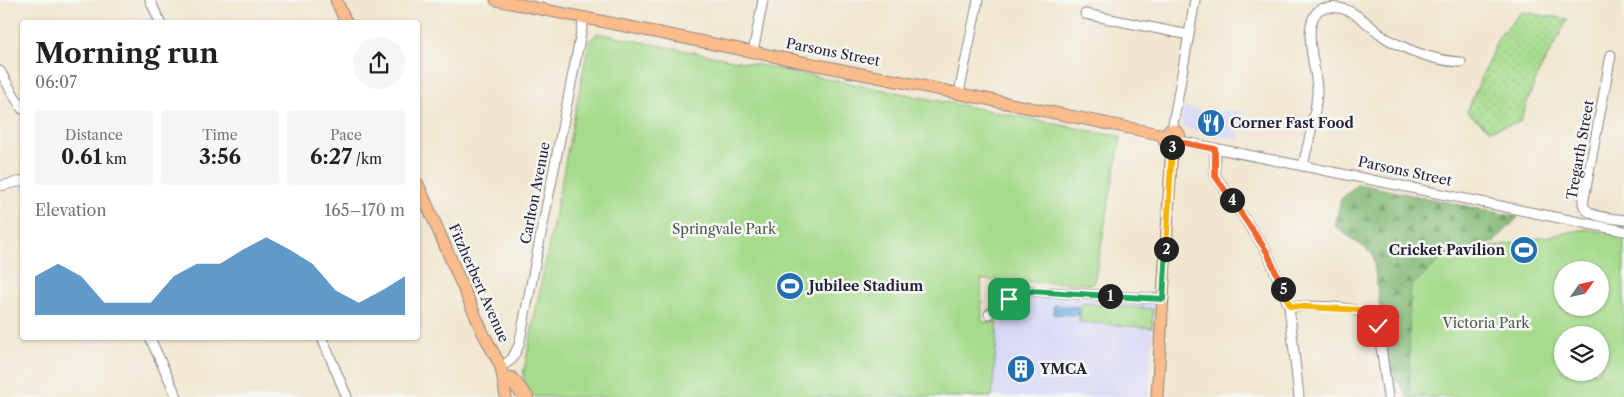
<!DOCTYPE html>
<html lang="en">
<head>
<meta charset="utf-8">
<style>
  :root { --surface:#fff; --page:#f6f6f6; --text:#202124; --muted:#757577; --accent:#1f6fb2 }
  body { margin:0; font-family:"Libre Caslon Text",serif; background:var(--page); color:var(--text); height:100vh; display:flex; flex-direction:column; font-size:19px; white-space:nowrap }
  * { box-sizing:border-box; margin:0 }
  p { font-size:16px; color:var(--muted) }
  .icon { flex:none; width:28px; height:28px; fill:none; stroke:currentColor; stroke-width:2; stroke-linecap:round; stroke-linejoin:round }
  .map { position:relative; flex:1; overflow:hidden }
  .panel { position:absolute; left:20px; top:20px; width:400px; height:320px; display:flex; flex-direction:column; background:var(--surface); border-radius:5px; box-shadow:0 1px 4px #0004 }
  .panel>* { flex:none }
  .needle { width:32px; rotate:56deg }
  .tools { position:absolute; left:1554px; top:261px; display:grid; gap:10px }
  .tools a { display:grid; place-items:center; width:55px; height:55px; border-radius:50%; background:var(--surface); box-shadow:0 1px 4px #0004; font-size:25px }
  .pin { position:absolute; display:grid; place-items:center; width:42px; height:42px; color:#fff; margin:-21px; border-radius:10px; box-shadow:0 2px 8px #0006 }
  .km { position:absolute; width:25px; height:25px; margin:-12px; border-radius:50%; background:#222; color:#fff; font-size:14px; line-height:25px; text-align:center }
  .round { display:grid; place-items:center; flex:none; width:52px; height:52px; border-radius:26px; background:var(--page) }
  .summary { display:flex; align-items:center; justify-content:space-between; height:85px; padding:0 15px }
  h1 { font-size:28px; font-weight:700; line-height:38px }
  .metrics { display:grid; grid-template-columns:repeat(3,1fr); gap:8px; height:85px; padding:5px 15px }
  .metrics div { display:grid; align-content:center; border-radius:5px; background:var(--page); text-align:center }
  .metrics b { font-size:21px; font-weight:700 }
  .metrics small { font-size:14px; font-weight:400 }
  .metrics p { font-size:14px }
  .chart { height:140px; padding:10px 15px }
  .chart p { display:flex; justify-content:space-between }
  .chart svg { width:100%; height:90px; margin-top:5px; fill:var(--accent); opacity:.7 }
  .map>svg:first-child { display:block }
  .built { fill:#d7d7f8 }
  .grass { fill:url(#grass-dots); stroke:#647e63 }
  .forest { fill:url(#forest-firs); stroke:#536e59 }
  .park { fill:#a5db8b; stroke:#647e63; fill-rule:evenodd }
  .water { fill:url(#water-rules); stroke:#4a6e92 }
  .lines { fill:none; stroke-linecap:round; stroke-linejoin:round }
  .minor-casing { stroke:#8a8485; stroke-width:11 }
  .major-casing { stroke:#8a8485; stroke-width:13 }
  .highway-casing { stroke:#8a8485; stroke-width:16 }
  .minor { stroke:#fff; stroke-width:9 }
  .major { stroke:#fabc8b; stroke-width:11 }
  .highway { stroke:#fabc8b; stroke-width:14 }
  .split-1-casing { stroke:#fff; stroke-width:10 }
  .split-2-casing { stroke:#fff; stroke-width:10 }
  .split-3-casing { stroke:#fff; stroke-width:10 }
  .split-4-casing { stroke:#fff; stroke-width:10 }
  .split-5-casing { stroke:#fff; stroke-width:10 }
  .split-6-casing { stroke:#fff; stroke-width:10 }
  .split-1 { stroke:#22a559; stroke-width:6 }
  .split-2 { stroke:#22a559; stroke-width:6 }
  .split-3 { stroke:#f5b400; stroke-width:6 }
  .split-4 { stroke:#f0652b; stroke-width:6 }
  .split-5 { stroke:#f0652b; stroke-width:6 }
  .split-6 { stroke:#f5b400; stroke-width:6 }
  .labels { text-anchor:middle; dominant-baseline:central; stroke-width:5; stroke-linejoin:round; paint-order:stroke }
  .street-label { font-size:14px; fill:#22223b; stroke:#f6f6f2 }
  .poi-label { font-size:14px; font-weight:bold; fill:#22223b; stroke:#f6f6f2; text-anchor:start }
  .park-label { font-size:14px; fill:#495a53; stroke:#f6f6f2 }
</style>
</head>
<body>
<div class="map">
<svg width="1624" height="397" viewBox="0 0 1624 397">
  <defs>
    <pattern id="grass-dots" width="8" height="8" patternUnits="userSpaceOnUse" patternTransform="scale(1.25)"><rect width="8" height="8" fill="#a5db8b"/><path d="M2 2h.1M6 6h.1" fill="none" stroke="#8ebc79" stroke-width="1.8" stroke-linecap="round"/></pattern>
    <pattern id="forest-firs" width="22" height="20" patternUnits="userSpaceOnUse" patternTransform="scale(1.25)"><rect width="22" height="20" fill="#84bb77"/><path d="M5 1l3.5 6h-7zM16 11l3.5 6h-7z" fill="#6c9863"/></pattern>
    <pattern id="water-rules" width="6" height="5" patternUnits="userSpaceOnUse" patternTransform="scale(1.25)"><rect width="6" height="5" fill="#72b9ea"/><path d="M0 2.5h6" fill="none" stroke="#5d96bf"/></pattern>
  </defs>
  <rect width="100%" height="100%" fill="#f6f6f2"/>
  <filter id="ink" filterUnits="userSpaceOnUse"><feTurbulence type="fractalNoise" baseFrequency=".02" numOctaves="2"/><feDisplacementMap in="SourceGraphic" scale="10" xChannelSelector="R" yChannelSelector="G"/><feConvolveMatrix kernelMatrix="1 2 1 2 8 2 1 2 1" color-interpolation-filters="sRGB"/></filter>
  <filter id="wash" filterUnits="userSpaceOnUse"><feTurbulence type="fractalNoise" baseFrequency=".0096" numOctaves="4" result="noise"/><feDisplacementMap in="SourceGraphic" scale="20" xChannelSelector="R" yChannelSelector="G"/><feGaussianBlur stdDeviation="1.12" result="paint"/><feColorMatrix in="noise" values="0 0 0 0 0 0 0 0 0 0 0 0 0 0 0 0 0 1.4 0 .05"/><feComposite in="paint" operator="in"/></filter>
  <g filter="url(#wash)">
    <rect width="100%" height="100%" fill="#f1e6cf"/>
    <!-- built -->
    <g class="built">
      <path d="M1184 107 1220 114 1224 109 1243 112 1238 140 1185 128 1181 123Z"/>
      <path d="M1032 296 1151 301 1155 306 1148 397H992L997 333 1007 310Z"/>
    </g>
    <!-- grass -->
    <path class="grass" d="M1521 12 1568 19 1538 74 1520 122 1490 130 1467 112 1499 36Z"/>
    <!-- forest -->
    <path class="forest" d="M1358 184 1518 217 1494 242 1454 252 1441 268 1442 397H1408L1387 364 1373 254 1335 226 1341 199Z"/>
    <!-- park -->
    <g class="park">
      <path d="M597 33 1121 137 1094 284 981 280 982 322H998L992 397H535L525 387 523 375 589 42Z"/>
      <path d="M1586 229 1624 236V397H1410L1409 314 1411 287 1444 256ZM1562 270H1600V308H1562ZM1562 335H1600V372H1562Z"/>
      <path d="M1081 303 1153 309 1152 328 1079 322Z"/>
    </g>
    <!-- water -->
    <path class="water" d="M1054 305 1079 307V315L1053 314Z"/>
  </g>
  <g filter="url(#ink)">
    <g class="lines">
      <defs>
        <g id="minor">
          <path d="M150 0 160 22"/>
          <path d="M1085 14 1189 35"/>
          <path d="M753 52 763 0"/>
          <path d="M1611 55 1583 204C1587 218 1612 218 1624 220"/>
          <path d="M0 71 22 109"/>
          <path d="M959 93 978 0"/>
          <path d="M1172 130 1195 0"/>
          <path d="M1179 141 1624 231"/>
          <path d="M1215 149V175L1267 252 1289 306 1299 397"/>
          <path d="M1303 166C1308 142 1316 117 1317 92 1318 69 1299 26 1320 9 1356 1 1366 28 1391 41 1412 52 1438 61 1461 62"/>
          <path d="M0 186 22 181"/>
          <path d="M1289 306C1314 307 1365 302 1378 325L1388 397"/>
          <path d="M989 314 1009 299 1030 291 1163 299"/>
          <path d="M150 338 177 397"/>
          <path d="M322 338 347 397"/>
          <path d="M501 367 512 359 519 345 584 18"/>
        </g>
        <g id="major">
          <path d="M336 0 346 22"/>
          <path d="M496 0 1164 135"/>
          <circle cx="1172" cy="138" r="8"/>
          <path d="M418 184 483 333 501 367 506 397"/>
          <path d="M1157 397 1172 146"/>
        </g>
        <path id="highway" d="M511 379 526 397"/>
      </defs>
      <!-- minor casing -->
      <use href="#minor" class="minor-casing"/>
      <!-- major casing -->
      <use href="#major" class="major-casing"/>
      <!-- highway casing -->
      <use href="#highway" class="highway-casing"/>
      <!-- minor -->
      <use href="#minor" class="minor"/>
      <!-- major -->
      <use href="#major" class="major"/>
      <!-- highway -->
      <use href="#highway" class="highway"/>
    </g>
  </g>
  <g class="lines" filter="url(#ink)">
    <defs>
      <path id="split-1" d="M1009 299 1030 291 1110 296"/>
      <path id="split-2" d="M1110 296 1163 299 1166 249"/>
      <path id="split-3" d="M1166 249 1172 147"/>
      <path id="split-4" d="M1172 147 1179 142 1215 149V176L1232 200"/>
      <path id="split-5" d="M1232 200 1267 252 1283 289"/>
      <path id="split-6" d="M1283 289 1290 306 1360 310 1371 316 1378 326"/>
    </defs>
    <!-- split-1 casing -->
    <use href="#split-1" class="split-1-casing"/>
    <!-- split-2 casing -->
    <use href="#split-2" class="split-2-casing"/>
    <!-- split-3 casing -->
    <use href="#split-3" class="split-3-casing"/>
    <!-- split-4 casing -->
    <use href="#split-4" class="split-4-casing"/>
    <!-- split-5 casing -->
    <use href="#split-5" class="split-5-casing"/>
    <!-- split-6 casing -->
    <use href="#split-6" class="split-6-casing"/>
    <!-- split-1 -->
    <use href="#split-1" class="split-1"/>
    <!-- split-2 -->
    <use href="#split-2" class="split-2"/>
    <!-- split-3 -->
    <use href="#split-3" class="split-3"/>
    <!-- split-4 -->
    <use href="#split-4" class="split-4"/>
    <!-- split-5 -->
    <use href="#split-5" class="split-5"/>
    <!-- split-6 -->
    <use href="#split-6" class="split-6"/>
  </g>
  <!-- icons -->
  <defs>
    <symbol id="restaurant-disc" viewBox="-11 -11 22 22"><circle r="9.5" fill="#1f6fb2" stroke="#f6f6f2"/><path d="M-5-6h1v4h1v-4h1v4h1v-4h1v5L-1.5 .5V6h-2V.5L-5-1ZM5-6V6H3V1.5H1.5Q1.5-4 5-6Z" fill="#fff"/></symbol>
    <symbol id="stadium-disc" viewBox="-11 -11 22 22"><circle r="9.5" fill="#1f6fb2" stroke="#f6f6f2"/><path d="M0-5a6.5 5 0 1 0 0 10a6.5 5 0 1 0 0-10ZM-3.5-1.8h7v3.6h-7Z" fill="#fff"/></symbol>
    <symbol id="building-disc" viewBox="-11 -11 22 22"><circle r="9.5" fill="#1f6fb2" stroke="#f6f6f2"/><path d="M-4-6H4V6H1V3H-1V6H-4ZM-2.5-4.3h1.7v1.8h-1.7ZM.8-4.3h1.7v1.8H.8ZM-2.5-1h1.7V.8h-1.7ZM.8-1h1.7V.8H.8Z" fill="#fff"/></symbol>
  </defs>
  <g fill-rule="evenodd">
    <use href="#restaurant-disc" x="1195" y="107" width="32" height="32"/>
    <use href="#stadium-disc" x="1508" y="234" width="32" height="32"/>
    <use href="#stadium-disc" x="774" y="270" width="32" height="32"/>
    <use href="#building-disc" x="1005" y="353" width="32" height="32"/>
  </g>
  <g class="labels">
    <!-- street labels -->
    <g class="street-label">
      <text transform="translate(833 52) rotate(11)">Parsons Street</text>
      <text transform="translate(1580 150) rotate(-80)">Tregarth Street</text>
      <text transform="translate(1405 171) rotate(12)">Parsons Street</text>
      <text transform="translate(535 193) rotate(-79)">Carlton Avenue</text>
      <text transform="translate(479 283) rotate(66)">Fitzherbert Avenue</text>
    </g>
    <!-- poi labels -->
    <g class="poi-label">
      <text x="1230" y="123">Corner Fast Food</text>
      <text x="1505" y="250" text-anchor="end">Cricket Pavilion</text>
      <text x="809" y="286">Jubilee Stadium</text>
      <text x="1040" y="369">YMCA</text>
    </g>
    <!-- park labels -->
    <g class="park-label">
      <text x="724" y="229">Springvale Park</text>
      <text x="1486" y="323">Victoria Park</text>
    </g>
  </g>
</svg>
<div class="tools">
<a><svg class="needle" viewBox="-14 -14 28 28"><path d="M0-13l5 13h-10z" fill="#e53935"/><path d="M0 13l5-13h-10z" fill="#757577"/></svg></a>
<a><svg class="icon" aria-label="layers" viewBox="0 0 24 24"><path d="M12 4l9 5-9 5-9-5zM3 14l9 5 9-5"/></svg></a>
</div>
<div class="pin" style="left:1009px;top:299px;background:#1e9e55"><svg class="icon" aria-label="arrive" viewBox="0 0 24 24"><path d="M6 21V4h12l-3 4 3 4H6"/></svg></div>
<div class="pin" style="left:1378px;top:326px;background:#d93025"><svg class="icon" aria-label="check" viewBox="0 0 24 24"><path d="M5 12l5 5 9-10"/></svg></div>
<b class="km" style="left:1110px;top:296px">1</b>
<b class="km" style="left:1166px;top:249px">2</b>
<b class="km" style="left:1172px;top:147px">3</b>
<b class="km" style="left:1232px;top:200px">4</b>
<b class="km" style="left:1283px;top:289px">5</b>
<section class="panel">
<div class="summary"><div><h1>Morning run</h1><p>06:07</p></div><a class="round"><svg class="icon" aria-label="share" viewBox="0 0 24 24"><path d="M12 15V3M7 8l5-5 5 5M5 13v7h14v-7"/></svg></a></div>
<div class="metrics">
<div><p>Distance</p><b>0.61<small> km</small></b></div>
<div><p>Time</p><b>3:56</b></div>
<div><p>Pace</p><b>6:27<small> /km</small></b></div>
</div>
<div class="chart"><p><span>Elevation</span>165–170 m</p>
<svg viewBox="0 0 160 44" preserveAspectRatio="none"><path d="M0 44V25L10 19L20 25L30 38L40 38L50 38L60 25L70 19L80 19L90 12L100 6L110 12L120 19L130 32L140 38L150 32L160 25V44z"/></svg>
</div>
</section>
</div>
</body>
</html>
